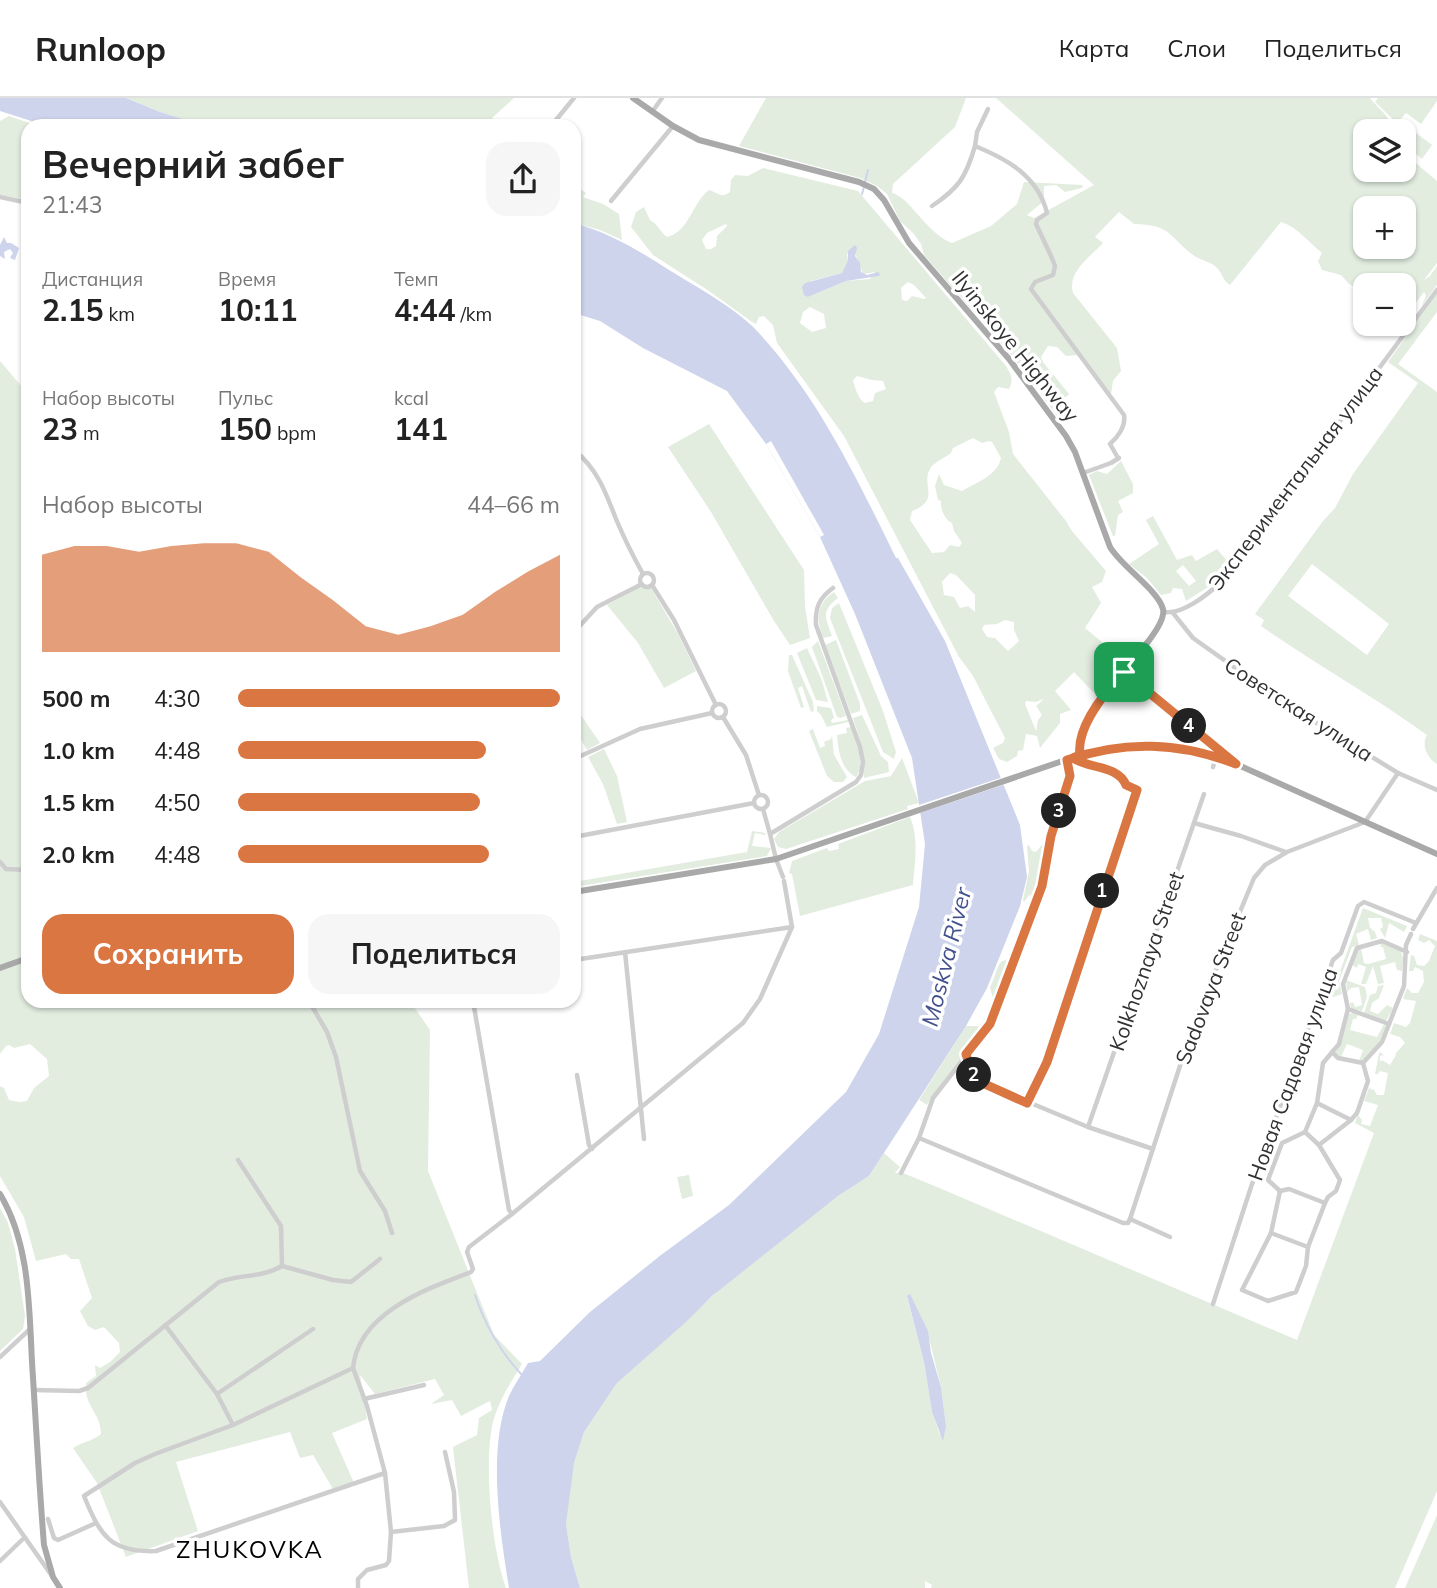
<!DOCTYPE html>
<html lang="ru">
<head>
<meta charset="utf-8">
<style>
  :root { --surface:#fff; --page:#f6f6f6; --text:#222; --muted:#767676; --line:#e0e0e0; --accent:#da7641 }
  body { margin:0; font-family:Mulish,sans-serif; background:var(--page); color:var(--text); height:100vh; display:flex; flex-direction:column; font-size:26px; white-space:nowrap }
  * { box-sizing:border-box; margin:0 }
  p { font-size:23px; color:var(--muted) }
  .icon { flex:none; width:38px; height:38px; fill:none; stroke:currentColor; stroke-width:2; stroke-linecap:round; stroke-linejoin:round }
  .map { position:relative; flex:1; overflow:hidden }
  .sheet { position:absolute; left:21px; top:21px; width:560px; height:889px; display:flex; flex-direction:column; background:var(--surface); border-radius:21px; box-shadow:0 2px 5px #0004 }
  .sheet>* { flex:none }
  .tools { position:absolute; left:1353px; top:21px; display:grid; gap:14px }
  .tools a { display:grid; place-items:center; width:63px; height:63px; border-radius:14px; background:var(--surface); box-shadow:0 2px 5px #0004; font-size:35px }
  .pin { position:absolute; display:grid; place-items:center; width:60px; height:60px; color:#fff; margin:-30px; border-radius:14px; box-shadow:0 4px 10px #0006 }
  .km { position:absolute; width:35px; height:35px; margin:-18px; border-radius:50%; background:#222; color:#fff; font-size:19px; line-height:35px; text-align:center }
  .round { display:grid; place-items:center; flex:none; width:74px; height:74px; border-radius:21px; background:var(--page) }
  .head { display:flex; align-items:center; justify-content:space-between; height:119px; padding:0 21px }
  h1 { font-size:38px; font-weight:700; line-height:52px }
  .metrics { display:grid; grid-template-columns:repeat(3,1fr); gap:10px; height:119px; padding:7px 21px }
  .metrics div { display:grid; align-content:center }
  .metrics b { font-size:30px; font-weight:700 }
  .metrics small { font-size:19px; font-weight:400 }
  .metrics p { font-size:19px }
  .chart { height:196px; padding:14px 21px }
  .chart p { display:flex; justify-content:space-between }
  .chart svg { width:100%; height:126px; margin-top:7px; fill:var(--accent); opacity:.7 }
  .action { display:flex; gap:14px; margin-top:auto; padding:14px 21px }
  .action a { flex:1; height:80px; border-radius:21px; background:var(--accent); color:#fff; font-size:28px; font-weight:700; line-height:80px; text-align:center }
  .action a+a { background:var(--page); color:var(--text) }
  ul { padding:0 21px; list-style:none; font-size:23px }
  li { display:grid; grid-template-columns:112px 84px 1fr; align-items:center; height:52px }
  li i { height:18px; border-radius:9px; background:var(--accent) }
  header { display:flex; align-items:center; gap:42px; box-sizing:border-box; height:98px; padding:0 35px; background:var(--surface); border-bottom:2px solid var(--line) }
  header strong { font-size:33px }
  nav { display:flex; gap:38px; margin-inline-start:auto; font-size:24px }
  .map>svg:first-child { display:block }
  .green { fill:#e2ede0; fill-rule:evenodd }
  .water { fill:#ced4eb }
  .pier { fill:#fff }
  .lines { fill:none; stroke-linecap:round; stroke-linejoin:round }
  .stream { stroke:#ced4eb; stroke-width:2 }
  .minor { stroke:#cecece; stroke-width:4.5 }
  .major { stroke:#a9a9a9; stroke-width:6 }
  .route-casing { stroke:#fff; stroke-width:14 }
  .route { stroke:#da7641; stroke-width:9 }
  .labels { text-anchor:middle; dominant-baseline:central; stroke-width:7; stroke-linejoin:round; paint-order:stroke }
  .street-label { font-size:21px; fill:#313131; stroke:#fff }
  .water-label { font-size:23px; font-style:italic; fill:#43528e; stroke:#fff }
  .quarter-label { font-size:24px; letter-spacing:2px; fill:#000; stroke:#fff }
</style>
</head>
<body>
<header>
<strong>Runloop</strong>
<nav><a>Карта</a><a>Слои</a><a>Поделиться</a></nav>
</header>
<div class="map">
<svg width="1437" height="1490" viewBox="0 0 1437 1490">
  <rect width="100%" height="100%" fill="#fff"/>
  <!-- green -->
  <g class="green">
    <path d="M126 0H514L492 20 502 28H206L160 14Z"/>
    <path d="M766 0H966L955 29 893 86 892 95C909 98 927 136 952 145L991 128 1017 106 1024 84 1083 87 1082 90 1065 94 1056 87 1044 88V103L1027 117 1034 120 1094 87 996 0H1370C1378 11 1393 19 1391 33H1365V72H1404V55L1437 83V165L1424 182 1430 178 1437 168V187L1421 209 1426 198 1423 191 1424 194 1404 220V187H1365V194L1349 186 1341 177 1322 172 1318 163 1322 155C1308 144 1299 130 1281 124L1230 187C1222 182 1223 175 1216 169 1211 164 1203 163 1196 159 1168 140 1175 127 1134 126L1119 114 1095 139 1103 145C1090 159 1067 174 1073 195L1117 250 1121 273 1113 283 1111 296 1078 257 1066 258 1057 249 1048 248 1041 259 1043 264 1069 296 1065 300 1072 311 1069 318 1060 322 1011 257 924 157 921 146 914 136 900 123 887 96 877 88 860 80 739 48ZM1365 110H1404V149H1365Z"/>
    <path d="M1378 0H1437V3L1421 26 1406 15 1397 25 1375 4Z"/>
    <path d="M9 18 38 28H28V102L0 97V23Z"/>
    <path d="M1408 29 1432 47 1422 61 1404 46V35Z"/>
    <path d="M763 70 858 93 1006 268C1011 277 1014 281 1009 291L998 289 994 294 1009 334 1013 356 1066 423 1072 433 1106 473 1102 484 1092 489 1101 505 1085 530 1120 559 1109 570 1110 578 1093 594 1074 574 1055 593 1071 612 1060 616V625L1040 650 1037 638 1026 636 1023 652 1018 653 1017 658 1007 664 999 661 993 650 1003 645 1005 640 973 578 959 559 844 338 777 245 773 227 764 218 759 219 756 226 752 224 709 193 653 157 631 129 636 114 644 109 650 122C658 126 660 134 667 139 689 134 692 105 709 92 719 95 721 101 730 94L731 82 735 77 748 78ZM726 126 727 128 717 138 716 148 711 151H706L702 142 707 135ZM855 155 863 176 875 174 870 181 846 183 808 199 811 183 842 175 848 162 847 156ZM908 184 914 187 926 200 924 201 912 198 907 203 902 202 901 190ZM810 209 824 216 826 230 812 234 800 225 803 214ZM857 278 872 282 883 283 886 291 875 295 873 303 865 305C858 301 855 290 853 282ZM973 340 982 345 989 343 992 344 1001 360C997 378 977 384 962 393L944 387 939 376 935 388 938 402 941 403C940 411 945 422 952 425L954 433 962 445 959 449 950 447 944 454 932 455 910 422 912 413C943 401 918 385 932 368 937 363 946 359 951 355L953 350ZM950 475 956 477 975 497V514L968 508 960 510 954 499 944 497 942 484ZM1005 522 1014 524V532L1019 543 1008 553 995 540 987 539 982 531 984 527 997 526ZM1044 601 1036 608 1042 617 1038 622 1036 633 1025 606 1026 603 1036 604Z"/>
    <path d="M574 87 586 95 583 99 603 106 619 116 622 142 600 132 574 125Z"/>
    <path d="M1437 195V214L1398 266 1437 294V666C1427 660 1421 647 1427 637 1373 598 1315 566 1261 528L1264 522 1255 516 1323 423 1335 410 1353 376 1418 285 1388 264ZM1312 466 1389 526 1367 557 1288 498Z"/>
    <path d="M0 263 28 296V903H410L430 932 428 1073 494 1237 522 1266C509 1287 494 1310 491 1335 485 1375 492 1452 506 1490H469L453 1349 477 1337 479 1320 492 1312 490 1303 461 1318 452 1302 431 1306 444 1297 435 1281 375 1296 360 1277 367 1321 332 1335 354 1385 333 1391 313 1357 300 1360 290 1334 176 1364 198 1433 126 1459 97 1385 73 1350C82 1344 93 1343 101 1336 101 1314 84 1310 86 1285L96 1278 95 1267 100 1270 110 1264 120 1254 119 1245 104 1229 95 1232 88 1228 80 1213 92 1200 79 1161H71L66 1156 36 1163 24 1119 0 1078V988L4 990 9 1002 19 1004 27 1003 34 990 49 978 47 961 30 946 14 950 9 947 6 948 0 956Z"/>
    <path d="M709 326 804 472 805 509 810 540 790 547 774 523 711 414 668 349Z"/>
    <path d="M1121 363 1133 386V395L1118 403 1123 414 1118 417 1115 438H1113L1089 377 1097 373 1107 376Z"/>
    <path d="M1153 418 1177 462 1192 457 1196 463 1217 451 1227 463 1208 489 1186 503 1182 491 1173 490 1171 495 1161 497 1147 480 1129 466 1159 446 1146 422ZM1183 467 1196 483 1189 488 1176 473Z"/>
    <path d="M640 489 651 490 678 536 696 573 664 590 638 545 607 507Z"/>
    <path d="M834 494 838 500C820 514 826 519 832 538L823 540C816 521 816 506 834 494Z"/>
    <path d="M839 505 883 613 896 654 894 661 883 654 830 520 832 510Z"/>
    <path d="M836 542 860 606V613L851 616 825 547Z"/>
    <path d="M818 543 846 618 840 620 837 619 812 549Z"/>
    <path d="M807 550 821 580 828 604 816 602 797 555Z"/>
    <path d="M789 557H792L813 604 814 613 811 614 802 588 798 590 804 609 801 610 788 573Z"/>
    <path d="M574 607 600 645 587 652 574 630Z"/>
    <path d="M817 608 831 610 834 620 831 622 832 625 848 622V624L827 629 821 617 817 613Z"/>
    <path d="M862 617 881 658 888 664 889 674 864 680 863 653 853 620Z"/>
    <path d="M851 629C855 644 867 666 856 679 841 672 838 652 837 637L847 635 846 630Z"/>
    <path d="M813 631 820 650 825 648 824 644 831 641 832 637 834 657 847 679 843 684H834L827 678 809 633Z"/>
    <path d="M604 651 617 678 627 724 617 726 603 686 588 659Z"/>
    <path d="M902 660 919 705 907 708 908 711 786 751 778 749 774 741 779 734 865 683 891 678Z"/>
    <path d="M910 719C919 740 915 765 913 787L800 818 792 776 789 775 792 763 827 750 829 753 839 751 838 746Z"/>
    <path d="M752 733 765 735 766 737 755 735 752 748 771 750 767 758 574 789V784L747 754Z"/>
    <path d="M1046 742 1038 794 1031 812V798L1029 797 1024 804 1023 802 1029 773 1027 748 1029 747 1032 753 1036 754Z"/>
    <path d="M1363 810 1407 828 1404 834 1389 825 1385 840 1380 831 1383 829 1381 820H1368L1370 830 1375 834 1377 840 1371 842 1368 831 1356 836 1359 847 1352 849 1339 883 1342 896 1333 899 1331 898Z"/>
    <path d="M1420 836 1437 843V1393L1395 1490H931L932 1487 925 1483V1490H580L571 1459 566 1426 568 1395 574 1365 584 1334 617 1285 740 1173 838 1098 869 1078 884 1055 900 1069 895 1075H903L937 1089 1297 1242 1374 1035 1355 1025 1358 1017 1362 1022 1361 1026 1370 1028 1378 1007 1364 1003 1369 990 1374 992 1377 997H1384L1388 975 1380 973 1378 976H1375L1379 956 1380 954 1384 957 1380 958V964L1382 962 1390 967 1396 957 1395 956 1405 945 1400 939 1390 936 1394 925 1406 929 1410 925 1416 903 1403 901 1407 890 1412 895H1418L1424 884 1423 873 1415 869 1413 873H1409L1411 857 1414 858 1417 867 1424 868 1429 863 1435 848 1429 842 1424 845 1418 842ZM910 1197 930 1244 941 1289 946 1328 940 1337 932 1314 924 1264 907 1199Z"/>
    <path d="M1020 838 995 905 994 904 990 889C994 883 997 867 1001 864 1004 862 1008 862 1011 860Z"/>
    <path d="M1380 845H1383C1402 853 1405 851 1402 873L1397 872 1395 864 1380 868 1384 885 1378 886 1373 868 1366 886H1361L1366 869 1358 866 1357 870 1352 867 1356 853 1361 850 1364 865 1368 866 1386 861 1383 849H1381Z"/>
    <path d="M1346 882 1365 889 1367 898 1362 913 1351 911 1350 905 1353 904 1355 909 1362 907 1359 889 1351 890 1347 894Z"/>
    <path d="M1384 887 1379 900 1372 905 1370 913 1378 916 1387 907 1393 910 1386 923 1364 915 1370 897 1376 895 1378 888Z"/>
    <path d="M990 908H994C980 945 948 972 927 1007L919 1002 966 928H981Z"/>
    <path d="M1353 915 1358 917 1356 921H1353L1350 932 1377 939 1384 926 1386 928 1380 943 1362 963H1359L1363 952 1347 946 1341 959 1335 955 1341 946 1349 916Z"/>
    <path d="M689 1077 693 1098 682 1101 677 1079Z"/>
    <path d="M0 1110 8 1125 15 1151 25 1218 23 1231 0 1253Z"/>
    <path d="M1437 1417V1490H1405Z"/>
  </g>
  <!-- water -->
  <g class="water">
    <path d="M0 0H126L160 14 206 28H47L3 14 0 13Z"/>
    <path d="M574 125C610 135 638 152 669 172 695 188 737 211 757 233 818 298 857 381 896 460H898L945 543 1020 727 1027 779 1020 808 987 890 966 928 869 1078 838 1098 712 1198 687 1223 617 1285 584 1334 574 1365 566 1426 571 1459 580 1490H509C500 1434 487 1351 509 1298 514 1287 522 1276 528 1265L540 1263 590 1214 661 1157 729 1107 846 994 879 936 919 809 925 746 912 660 855 516 820 439 766 346 727 293 643 250 600 223 574 215Z"/>
    <path d="M4 139 7 145H11L19 150 15 162 10 160 13 155 10 151 4 154 5 161 0 158V147Z"/>
    <path d="M855 147 857 150 855 158 860 165 861 174 867 177 878 174 880 176 879 178 846 183 808 199 804 197 802 189 805 185 842 175 848 162V153Z"/>
    <path d="M910 1196 928 1233 931 1255 941 1289 946 1328 943 1343 932 1314 924 1264 907 1198Z"/>
  </g>
  <!-- pier -->
  <g class="pier">
    <path d="M771 343 824 437 820 439 766 346Z"/>
    <path d="M1003 679 1006 686 917 716 916 708Z"/>
  </g>
  <g class="lines">
    <!-- stream -->
    <g class="stream">
      <path d="M865 84 868 72"/>
      <path d="M862 96 864 89"/>
      <path d="M475 1197C484 1225 501 1255 522 1277"/>
    </g>
    <!-- minor -->
    <g class="minor">
      <path d="M652 14 662 0"/>
      <path d="M551 28 574 0"/>
      <path d="M975 48 977 34 988 11"/>
      <path d="M0 99 28 105"/>
      <path d="M611 103 673 28"/>
      <path d="M932 108C959 90 966 79 975 48 1007 61 1038 78 1047 115L1037 122 1036 126 1051 158 1055 168 1053 177 1035 184 1031 191 1124 317C1126 328 1118 339 1110 346L1118 360"/>
      <path d="M28 215V232"/>
      <path d="M574 352C597 370 606 395 616 421 624 440 633 458 643 476"/>
      <path d="M1083 375 1111 365 1119 360"/>
      <circle cx="647" cy="482" r="7"/>
      <path d="M652 487 674 522 716 607"/>
      <path d="M1164 514C1182 517 1207 497 1220 485L1437 192"/>
      <path d="M1173 515 1193 540 1286 606 1398 675 1437 692"/>
      <path d="M574 534 597 509 642 486"/>
      <circle cx="719" cy="613" r="7"/>
      <path d="M723 619 746 657 759 697"/>
      <path d="M574 661 640 631 712 615"/>
      <path d="M1213 669 1216 659"/>
      <circle cx="761" cy="704" r="7"/>
      <path d="M763 711 770 736"/>
      <path d="M1194 725 1241 738 1286 754"/>
      <path d="M574 739 754 705"/>
      <path d="M0 764 6 771 28 772"/>
      <path d="M783 779 776 761 770 736 856 684 861 677 863 664 860 649 816 527C815 510 819 500 833 490"/>
      <path d="M1413 831 1437 790"/>
      <path d="M625 854 644 1041"/>
      <path d="M1407 854 1382 843 1357 850 1343 886 1348 911 1339 946 1323 965 1317 1005 1305 1034 1282 1045 1268 1082 1280 1093 1271 1135 1242 1192 1268 1203 1296 1194 1306 1168 1308 1149 1325 1105 1328 1099 1336 1093 1340 1082 1319 1047 1351 1022 1357 1015 1368 983 1363 965 1382 944 1404 888 1406 847 1411 836"/>
      <path d="M574 862 792 829 784 783"/>
      <path d="M309 903 327 934 336 959 360 1073 385 1113 392 1135"/>
      <path d="M1348 911 1389 926"/>
      <path d="M1332 954 1338 960 1363 965"/>
      <path d="M966 957 970 969 978 983 1088 1029 1153 1051"/>
      <path d="M577 977 589 1047 592 1051"/>
      <path d="M1027 1005 1047 964 1137 692C1127 687 1123 679 1113 674 1100 668 1085 668 1073 660"/>
      <path d="M1317 1005 1351 1022"/>
      <path d="M1088 1029 1204 696"/>
      <path d="M1305 1034 1319 1047"/>
      <path d="M919 1040 1123 1125H1128L1130 1121"/>
      <path d="M238 1062 281 1128 282 1168"/>
      <path d="M901 1075 919 1040 933 1000 986 932 995 914 1042 788 1051 739 1070 678 1067 662"/>
      <path d="M1280 1093 1289 1091 1325 1105"/>
      <path d="M512 1116 743 925 760 901 792 829"/>
      <path d="M1130 1121 1194 925 1254 780 1265 767 1287 754 1365 724 1398 675"/>
      <path d="M1130 1121 1170 1139"/>
      <path d="M1271 1135 1308 1149"/>
      <path d="M1213 1206 1251 1089 1333 862 1341 855 1358 808 1364 804 1416 825"/>
      <path d="M165 1227 217 1296 313 1231"/>
      <path d="M0 1259 30 1231"/>
      <path d="M353 1270 367 1308 385 1375 391 1434 389 1463 386 1467 367 1472 358 1481V1490"/>
      <path d="M34 1292 79 1293 88 1290 219 1184C240 1176 262 1180 282 1168L333 1182 351 1184 380 1161"/>
      <path d="M217 1296 233 1327"/>
      <path d="M364 1301 424 1287"/>
      <path d="M385 1375 156 1453C110 1455 100 1437 84 1398L135 1365 155 1356 233 1327 353 1270C358 1215 426 1191 471 1174L473 1171 467 1154 469 1149 512 1116 509 1112 473 903"/>
      <path d="M0 1404 52 1478"/>
      <path d="M48 1421 54 1440 58 1442 96 1425"/>
      <path d="M391 1434 444 1428 455 1422 454 1394 445 1354"/>
      <path d="M0 1463 24 1440"/>
    </g>
    <!-- major -->
    <g class="major">
      <path d="M633 0 673 28 699 42 859 84 874 91 884 102 909 145 1009 261 1066 338 1075 354 1110 449C1122 469 1158 492 1163 511 1168 532 1110 583 1098 601 1092 612 1088 625 1084 636 1082 644 1079 650 1080 657"/>
      <path d="M1124 574 1230 661"/>
      <path d="M574 794 776 761 1080 657 1130 647 1171 648 1201 654 1236 666 1437 756"/>
      <path d="M0 870 28 860"/>
      <path d="M0 1096C30 1146 29 1208 32 1264 36 1325 39 1386 44 1447L53 1479 60 1490"/>
    </g>
  </g>
  <g class="lines">
    <defs>
      <path id="route" d="M1124 574C1106 593 1076 629 1080 657L1073 660C1089 671 1118 667 1126 687L1137 692 1047 964 1027 1005 978 983 970 969 966 956 990 926 1042 788 1051 738 1070 678 1067 662C1125 642 1179 644 1236 666L1124 574"/>
    </defs>
    <!-- route casing -->
    <use href="#route" class="route-casing"/>
    <!-- route -->
    <use href="#route" class="route"/>
  </g>
  <g class="labels">
    <!-- street labels -->
    <g class="street-label">
      <text transform="translate(1016 248) rotate(51)">Ilyinskoye Highway</text>
      <text transform="translate(1295 380) rotate(-53)">Экспериментальная улица</text>
      <text transform="translate(1299 611) rotate(33)">Советская улица</text>
      <text transform="translate(1146 863) rotate(-71)">Kolkhoznaya Street</text>
      <text transform="translate(1210 890) rotate(-69)">Sadovaya Street</text>
      <text transform="translate(1292 976) rotate(-70)">Новая Садовая улица</text>
    </g>
    <!-- water labels -->
    <g class="water-label">
      <text transform="translate(946 859) rotate(-76)">Moskva River</text>
    </g>
    <!-- quarter labels -->
    <g class="quarter-label">
      <text x="250" y="1451">ZHUKOVKA</text>
    </g>
  </g>
</svg>
<div class="tools">
<a><svg class="icon" aria-label="layers" viewBox="0 0 24 24"><path d="M12 4l9 5-9 5-9-5zM3 14l9 5 9-5"/></svg></a>
<a>+</a>
<a>−</a>
</div>
<div class="pin" style="left:1124px;top:574px;background:#1e9e55"><svg class="icon" aria-label="arrive" viewBox="0 0 24 24"><path d="M6 21V4h12l-3 4 3 4H6"/></svg></div>
<b class="km" style="left:1102px;top:793px">1</b>
<b class="km" style="left:974px;top:977px">2</b>
<b class="km" style="left:1059px;top:713px">3</b>
<b class="km" style="left:1189px;top:628px">4</b>
<section class="sheet">
<div class="head"><div><h1>Вечерний забег</h1><p>21:43</p></div><a class="round"><svg class="icon" aria-label="share" viewBox="0 0 24 24"><path d="M12 15V3M7 8l5-5 5 5M5 13v7h14v-7"/></svg></a></div>
<div class="metrics">
<div><p>Дистанция</p><b>2.15<small> km</small></b></div>
<div><p>Время</p><b>10:11</b></div>
<div><p>Темп</p><b>4:44<small> /km</small></b></div>
</div>
<div class="metrics">
<div><p>Набор высоты</p><b>23<small> m</small></b></div>
<div><p>Пульс</p><b>150<small> bpm</small></b></div>
<div><p>kcal</p><b>141</b></div>
</div>
<div class="chart"><p><span>Набор высоты</span>44–66 m</p>
<svg viewBox="0 0 160 44" preserveAspectRatio="none"><path d="M0 44V10L10 7L20 7L30 9L40 7L50 6L60 6L70 9L80 18L90 26L100 35L110 38L120 35L130 31L140 23L150 16L160 10V44z"/></svg>
</div>
<ul>
<li><b>500 m</b>4:30<i style="width:100%"></i></li>
<li><b>1.0 km</b>4:48<i style="width:77%"></i></li>
<li><b>1.5 km</b>4:50<i style="width:75%"></i></li>
<li><b>2.0 km</b>4:48<i style="width:78%"></i></li>
</ul>
<div class="action"><a>Сохранить</a><a>Поделиться</a></div>
</section>
</div>
</body>
</html>
